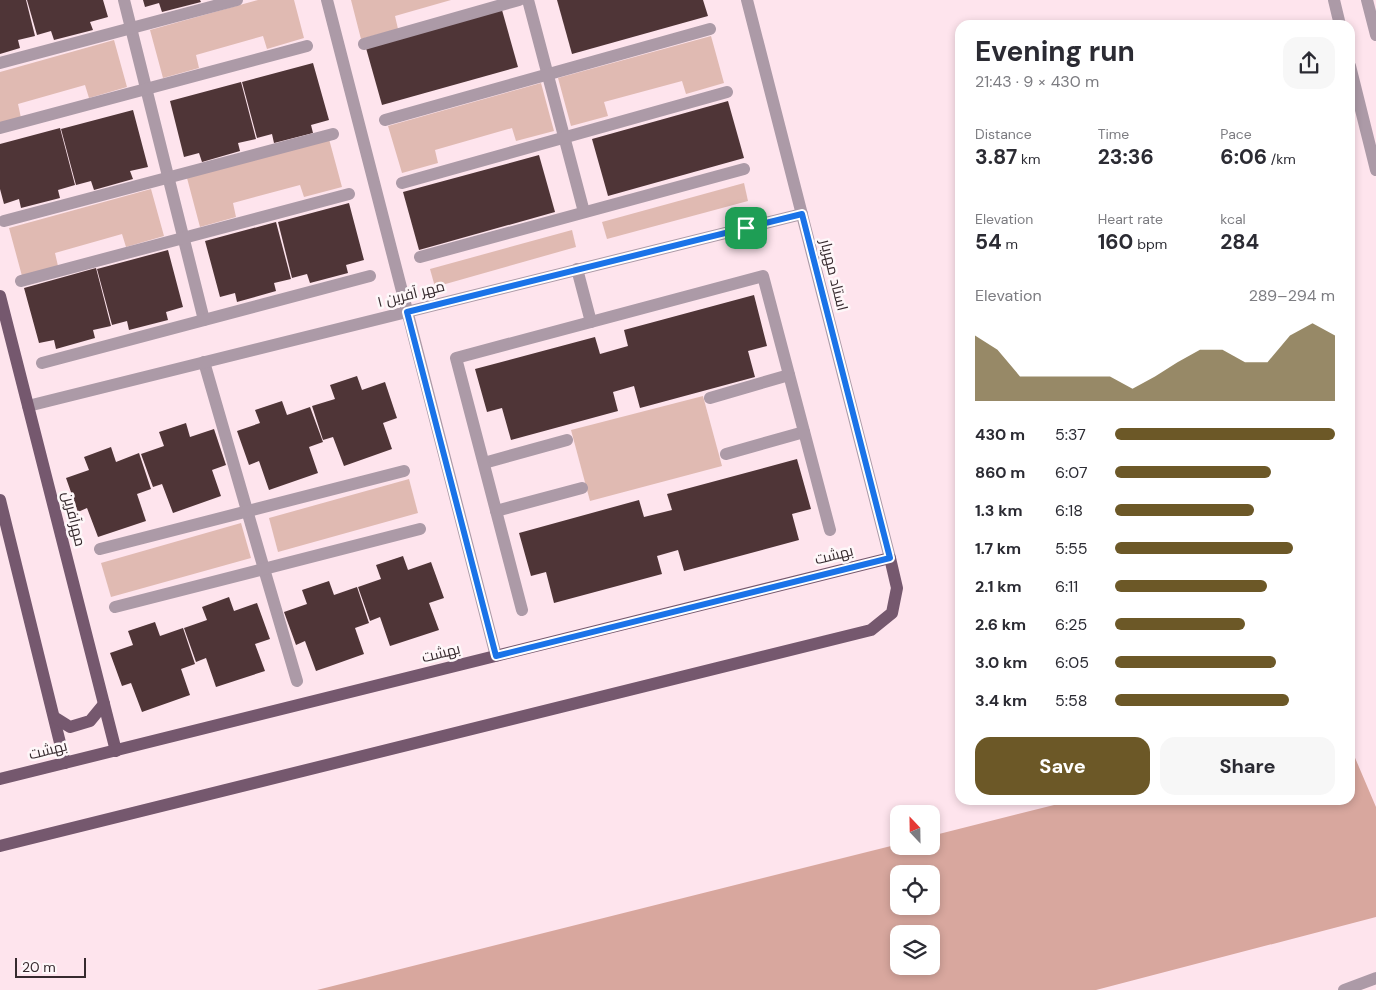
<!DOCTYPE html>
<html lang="en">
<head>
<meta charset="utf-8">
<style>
  :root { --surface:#fff; --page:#f7f7f7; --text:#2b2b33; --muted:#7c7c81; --accent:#6c5827 }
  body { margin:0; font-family:"DM Sans",Cairo,sans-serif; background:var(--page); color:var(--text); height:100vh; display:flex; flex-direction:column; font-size:19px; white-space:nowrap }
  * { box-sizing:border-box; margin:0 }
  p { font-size:16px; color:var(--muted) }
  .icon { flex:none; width:28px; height:28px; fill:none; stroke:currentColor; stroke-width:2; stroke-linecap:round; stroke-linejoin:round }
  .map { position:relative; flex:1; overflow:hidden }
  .sheet { position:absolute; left:955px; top:20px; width:400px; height:785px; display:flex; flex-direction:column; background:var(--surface); border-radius:15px; box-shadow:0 2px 8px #0003 }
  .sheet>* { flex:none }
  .needle { width:32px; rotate:338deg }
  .fabs { position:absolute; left:890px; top:805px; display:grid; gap:10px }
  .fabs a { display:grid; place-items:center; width:50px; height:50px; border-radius:10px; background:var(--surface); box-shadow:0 2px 8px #0003; font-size:25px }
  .scale { position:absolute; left:15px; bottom:12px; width:71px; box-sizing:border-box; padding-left:5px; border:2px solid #362a2e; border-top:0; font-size:14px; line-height:18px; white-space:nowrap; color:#362a2e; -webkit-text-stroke:4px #fef7f9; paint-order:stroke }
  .pin { position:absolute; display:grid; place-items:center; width:42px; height:42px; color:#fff; margin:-21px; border-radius:10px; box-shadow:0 2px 8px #0006 }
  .round { display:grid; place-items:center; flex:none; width:52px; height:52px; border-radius:15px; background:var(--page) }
  .head { display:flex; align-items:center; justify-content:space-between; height:85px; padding:0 20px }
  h1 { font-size:28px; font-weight:700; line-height:38px }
  .metrics { display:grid; grid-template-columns:repeat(3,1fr); gap:8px; height:85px; padding:5px 20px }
  .metrics div { display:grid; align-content:center }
  .metrics b { font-size:21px; font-weight:700 }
  .metrics small { font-size:14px; font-weight:400 }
  .metrics p { font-size:14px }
  .chart { height:140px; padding:10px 20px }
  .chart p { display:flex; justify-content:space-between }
  .chart svg { width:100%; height:90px; margin-top:5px; fill:var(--accent); opacity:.7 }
  .primary-button { display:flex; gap:10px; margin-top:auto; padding:10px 20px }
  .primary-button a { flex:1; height:58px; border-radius:15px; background:var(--accent); color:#fff; font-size:20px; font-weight:700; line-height:58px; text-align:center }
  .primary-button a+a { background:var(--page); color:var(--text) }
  ul { padding:0 20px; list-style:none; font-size:16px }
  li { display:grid; grid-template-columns:80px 60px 1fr; align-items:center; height:38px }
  li i { height:12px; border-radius:6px; background:var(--accent) }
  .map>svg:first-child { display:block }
  .green { fill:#e0bab2 }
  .forest { fill:#d8a79e; fill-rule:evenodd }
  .building { fill:#4f3537 }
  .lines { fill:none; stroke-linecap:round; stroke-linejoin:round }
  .minor { stroke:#ac9aa7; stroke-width:12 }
  .major { stroke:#75586e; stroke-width:12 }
  .route-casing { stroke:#fff; stroke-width:10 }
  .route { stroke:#1a73e8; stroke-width:6 }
  .labels { text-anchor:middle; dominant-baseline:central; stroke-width:5; stroke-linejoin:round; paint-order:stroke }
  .street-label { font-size:15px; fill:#362a2e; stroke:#fef7f9 }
</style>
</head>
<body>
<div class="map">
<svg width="1376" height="990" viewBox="0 0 1376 990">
  <rect width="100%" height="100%" fill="#fee4ed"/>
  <!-- green -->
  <g class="green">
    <path d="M258 0H294L304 38 267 49 263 36 196 55 199 68 163 78 150 30Z"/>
    <path d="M351 0H451L395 16 398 29 361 39Z"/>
    <path d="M711 36 724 83 686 94 682 81 604 102 608 116 571 126 558 78Z"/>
    <path d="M114 40 127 87 89 98 85 85 18 104 21 118 0 124V72Z"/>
    <path d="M541 83 554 131 516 141 512 128 435 150 438 163 402 173 388 126Z"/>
    <path d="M329 139 342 187 304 197 300 185 233 203 236 217 200 227 187 178Z"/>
    <path d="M744 183 748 201 607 239 602 222Z"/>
    <path d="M151 189 164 236 126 247 122 234 55 253 58 266 22 276 9 228Z"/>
    <path d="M572 230 576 247 435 287 430 269Z"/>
    <path d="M703 396 722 466 590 501 571 430Z"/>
    <path d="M409 479 418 513 278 552 269 518Z"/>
    <path d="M241 523 251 558 111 597 101 563Z"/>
  </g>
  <!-- forest -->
  <path class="forest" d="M1350 746 1376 807V917L1096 990H317L899 844V846H931V836L1074 800H1350ZM899 874H931V906H899ZM899 934H931V966H899Z"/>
  <!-- building -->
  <g class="building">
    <path d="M0 0H26L35 36 18 40 20 48 0 54Z"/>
    <path d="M27 0H103L108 17 90 22 93 30 54 40 51 31 37 35Z"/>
    <path d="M143 0H200L201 2 162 12 159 3 145 7Z"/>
    <path d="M557 0H703L708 16 572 54Z"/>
    <path d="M502 10 518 67 382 105 366 48Z"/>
    <path d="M313 63 329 120 311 125 313 133 274 143 272 134 257 138 242 82Z"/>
    <path d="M241 82 256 139 238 143 240 151 202 162 199 153 184 157 170 101Z"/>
    <path d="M728 101 744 158 608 196 592 139Z"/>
    <path d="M133 110 148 167 130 171 133 179 94 190 91 181 76 185 61 129Z"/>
    <path d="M60 128 75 185 58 190 60 198 21 208 19 199 4 204 0 189V144Z"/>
    <path d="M539 155 555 212 419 250 403 192Z"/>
    <path d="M349 203 364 260 346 265 348 273 310 283 307 274 292 278 278 222Z"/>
    <path d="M276 222 291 279 274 283 276 291 237 302 235 293 220 297 205 241Z"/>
    <path d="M168 250 183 307 166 312 168 320 129 330 127 321 112 325 97 269Z"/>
    <path d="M96 268 111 326 93 330 95 338 56 349 54 340 39 343 24 288Z"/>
    <path d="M754 295 767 346 748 351 755 377 640 408 634 386 613 392 618 411 511 440 502 408 487 412 475 369 595 337 600 354 628 346 624 330Z"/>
    <path d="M357 376 362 390 385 382 397 418 383 423 392 449 344 466 333 437 323 440 312 406 335 399 330 385Z"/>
    <path d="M282 401 287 415 310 407 323 442 309 447 318 473 269 490 259 461 249 465 237 431 260 423 255 410Z"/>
    <path d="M186 423 190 437 214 429 226 465 212 470 221 496 173 513 162 484 153 487 141 454 164 446 159 432Z"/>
    <path d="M111 447 116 462 139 453 151 489 137 494 146 521 98 537 87 508 78 512 66 478 89 470 84 457Z"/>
    <path d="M797 459 811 509 792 514 799 540 684 571 678 550 657 556 662 574 554 603 546 572 531 576 519 533 639 500 644 517 672 510 667 494Z"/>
    <path d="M403 556 408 570 431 562 444 598 429 603 439 630 390 646 380 617 370 621 358 587 381 579 376 565Z"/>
    <path d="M329 581 334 595 357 587 369 623 355 628 364 654 316 671 305 641 296 645 284 612 307 604 302 590Z"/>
    <path d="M229 597 234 611 257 603 270 639 255 644 265 671 216 687 206 658 196 662 184 628 207 620 202 607Z"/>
    <path d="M155 622 160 636 183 628 195 664 181 669 190 695 142 712 131 683 122 686 110 653 133 645 128 631Z"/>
  </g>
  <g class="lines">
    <!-- minor -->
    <g class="minor">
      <path d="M124 0 204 320"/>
      <path d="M327 0 496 656"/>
      <path d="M528 0 584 212"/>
      <path d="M747 0 890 558"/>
      <path d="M1334 0 1340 25"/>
      <path d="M1367 0 1376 35"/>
      <path d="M364 44 519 0"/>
      <path d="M0 63 237 0"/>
      <path d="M1350 66 1376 170"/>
      <path d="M385 120 710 29"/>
      <path d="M0 128 307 46"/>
      <path d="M402 183 727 92"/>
      <path d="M4 221 333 134"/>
      <path d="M420 257 744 169"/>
      <path d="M577 269 591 322"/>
      <path d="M21 281 349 194"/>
      <path d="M204 362 264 569 297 681"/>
      <path d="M42 363 370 276"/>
      <path d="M710 398 789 375"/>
      <path d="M28 406 802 214"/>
      <path d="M726 454 804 432"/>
      <path d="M484 463 567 440"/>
      <path d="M496 511 582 488"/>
      <path d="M100 549 404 471"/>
      <path d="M115 607 420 529"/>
      <path d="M522 610 456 358 763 276 830 530"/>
      <path d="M1344 990 1376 978"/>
    </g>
    <!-- major -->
    <g class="major">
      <path d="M0 296 116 751"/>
      <path d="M0 500 65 763"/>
      <path d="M54 717 70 727 90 721 104 704"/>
      <path d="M0 779 890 558 897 588 892 613 871 630 0 846"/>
    </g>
  </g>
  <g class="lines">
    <defs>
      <path id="route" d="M802 214 890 558 496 656 407 312Z"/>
    </defs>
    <!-- route casing -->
    <use href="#route" class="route-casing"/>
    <!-- route -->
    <use href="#route" class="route"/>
  </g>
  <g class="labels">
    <!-- street labels -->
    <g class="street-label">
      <text transform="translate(834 275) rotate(76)">استاد مهریار</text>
      <text transform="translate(411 294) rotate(-14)">مهر آفرین ۱</text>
      <text transform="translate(74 519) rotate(76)">مهرآفرین</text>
      <text transform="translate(834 555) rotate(-14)">بهشت</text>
      <text transform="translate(441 653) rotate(-14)">بهشت</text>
      <text transform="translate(48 750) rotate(-14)">بهشت</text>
    </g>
  </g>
</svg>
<div class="fabs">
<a><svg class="needle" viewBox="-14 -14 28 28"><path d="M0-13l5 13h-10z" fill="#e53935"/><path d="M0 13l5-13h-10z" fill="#7c7c81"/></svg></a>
<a><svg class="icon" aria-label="locate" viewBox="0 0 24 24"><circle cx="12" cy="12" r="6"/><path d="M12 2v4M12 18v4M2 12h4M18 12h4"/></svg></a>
<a><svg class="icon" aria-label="layers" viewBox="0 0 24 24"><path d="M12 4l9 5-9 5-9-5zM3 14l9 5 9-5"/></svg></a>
</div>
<div class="scale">20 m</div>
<div class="pin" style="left:746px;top:228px;background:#1e9e55"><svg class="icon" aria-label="arrive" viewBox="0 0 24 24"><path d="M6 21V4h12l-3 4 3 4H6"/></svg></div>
<section class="sheet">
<div class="head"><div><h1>Evening run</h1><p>21:43 · 9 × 430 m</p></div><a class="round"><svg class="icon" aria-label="share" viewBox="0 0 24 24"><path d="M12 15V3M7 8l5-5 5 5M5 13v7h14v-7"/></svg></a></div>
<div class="metrics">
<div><p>Distance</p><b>3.87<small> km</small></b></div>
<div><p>Time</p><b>23:36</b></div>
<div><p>Pace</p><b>6:06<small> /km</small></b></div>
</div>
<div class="metrics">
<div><p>Elevation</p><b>54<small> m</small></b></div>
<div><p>Heart rate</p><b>160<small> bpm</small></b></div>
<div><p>kcal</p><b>284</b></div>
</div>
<div class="chart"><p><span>Elevation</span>289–294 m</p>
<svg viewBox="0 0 160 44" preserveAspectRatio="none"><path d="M0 44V12L10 19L20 32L30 32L40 32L50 32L60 32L70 38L80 32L90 25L100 19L110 19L120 25L130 25L140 12L150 6L160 12V44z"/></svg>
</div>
<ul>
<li><b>430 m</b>5:37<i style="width:100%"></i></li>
<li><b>860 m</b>6:07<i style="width:71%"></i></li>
<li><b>1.3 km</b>6:18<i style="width:63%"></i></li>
<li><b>1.7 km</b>5:55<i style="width:81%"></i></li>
<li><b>2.1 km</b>6:11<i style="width:69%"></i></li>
<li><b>2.6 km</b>6:25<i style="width:59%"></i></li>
<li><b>3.0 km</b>6:05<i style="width:73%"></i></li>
<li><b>3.4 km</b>5:58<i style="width:79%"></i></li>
</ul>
<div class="primary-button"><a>Save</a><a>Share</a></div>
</section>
</div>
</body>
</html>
